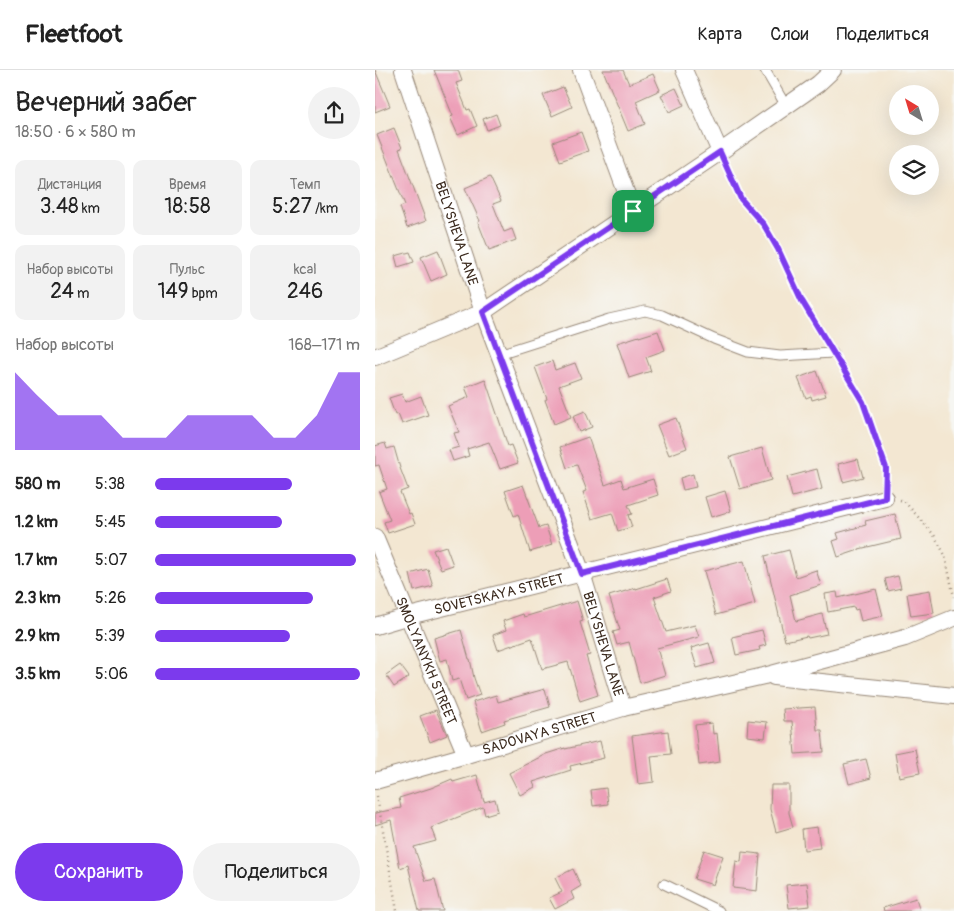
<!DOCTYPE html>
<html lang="ru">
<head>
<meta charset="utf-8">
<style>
  :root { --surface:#fff; --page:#f2f2f2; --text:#222; --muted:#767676; --line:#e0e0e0; --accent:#7c3aed }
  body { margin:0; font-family:Pangolin,sans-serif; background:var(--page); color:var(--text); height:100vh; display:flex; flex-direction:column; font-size:19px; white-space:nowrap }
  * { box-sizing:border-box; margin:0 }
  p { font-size:16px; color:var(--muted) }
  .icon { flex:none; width:28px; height:28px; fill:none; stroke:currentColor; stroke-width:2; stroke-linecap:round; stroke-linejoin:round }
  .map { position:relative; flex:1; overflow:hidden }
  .drawer { display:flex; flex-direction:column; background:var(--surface); width:375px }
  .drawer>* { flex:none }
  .needle { width:32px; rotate:322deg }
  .tools { position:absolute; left:514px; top:15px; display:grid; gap:10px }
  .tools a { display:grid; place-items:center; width:50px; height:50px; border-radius:50%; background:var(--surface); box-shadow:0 5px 20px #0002; font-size:25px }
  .pin { position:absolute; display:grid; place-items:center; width:42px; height:42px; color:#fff; margin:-21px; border-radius:10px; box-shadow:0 2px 8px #0006 }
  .round { display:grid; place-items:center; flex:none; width:52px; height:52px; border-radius:26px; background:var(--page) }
  .overview { display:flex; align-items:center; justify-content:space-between; height:85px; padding:0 15px }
  h1 { font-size:28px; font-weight:600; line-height:38px }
  .figures { display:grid; grid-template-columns:repeat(3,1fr); gap:8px; height:85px; padding:5px 15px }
  .figures div { display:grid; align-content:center; border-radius:10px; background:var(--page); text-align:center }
  .figures b { font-size:21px; font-weight:600 }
  .figures small { font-size:14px; font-weight:400 }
  .figures p { font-size:14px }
  .chart { height:140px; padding:10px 15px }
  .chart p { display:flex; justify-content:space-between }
  .chart svg { width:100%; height:90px; margin-top:5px; fill:var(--accent); opacity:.7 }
  .action { display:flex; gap:10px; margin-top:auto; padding:10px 15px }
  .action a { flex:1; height:58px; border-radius:30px; background:var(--accent); color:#fff; font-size:20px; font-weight:600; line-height:58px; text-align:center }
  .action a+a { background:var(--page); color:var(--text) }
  ul { padding:0 15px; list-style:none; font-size:16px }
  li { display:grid; grid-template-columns:80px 60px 1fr; align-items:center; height:38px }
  li i { height:12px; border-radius:6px; background:var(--accent) }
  header { display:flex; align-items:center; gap:30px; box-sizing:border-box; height:70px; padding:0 25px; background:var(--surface); border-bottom:1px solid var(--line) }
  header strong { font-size:24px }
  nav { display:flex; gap:28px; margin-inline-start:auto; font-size:18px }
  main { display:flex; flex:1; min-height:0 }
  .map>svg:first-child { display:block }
  .building { fill:#ed9eb7 }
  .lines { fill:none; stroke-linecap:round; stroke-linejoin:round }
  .service-casing { stroke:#978878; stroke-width:11 }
  .minor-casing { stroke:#978878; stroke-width:18 }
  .path { stroke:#978878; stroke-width:2.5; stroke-dasharray:1 4; stroke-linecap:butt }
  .service { stroke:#fff; stroke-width:9 }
  .minor { stroke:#fff; stroke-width:16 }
  .route-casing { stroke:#fff; stroke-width:10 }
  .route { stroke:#7c3aed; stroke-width:6 }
  .labels { text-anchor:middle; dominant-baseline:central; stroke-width:5; stroke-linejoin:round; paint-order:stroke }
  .street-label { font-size:14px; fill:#3b2a1e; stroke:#f6f6f2 }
</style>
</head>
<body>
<header>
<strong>Fleetfoot</strong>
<nav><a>Карта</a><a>Слои</a><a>Поделиться</a></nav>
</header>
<main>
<section class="drawer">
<div class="overview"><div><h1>Вечерний забег</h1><p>18:50 · 6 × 580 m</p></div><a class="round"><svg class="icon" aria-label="share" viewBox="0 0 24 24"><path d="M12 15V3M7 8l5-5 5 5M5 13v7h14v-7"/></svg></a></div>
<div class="figures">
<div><p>Дистанция</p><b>3.48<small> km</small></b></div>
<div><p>Время</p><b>18:58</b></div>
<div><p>Темп</p><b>5:27<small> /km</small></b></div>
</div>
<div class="figures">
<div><p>Набор высоты</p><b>24<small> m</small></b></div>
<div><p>Пульс</p><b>149<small> bpm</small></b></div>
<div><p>kcal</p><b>246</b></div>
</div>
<div class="chart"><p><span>Набор высоты</span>168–171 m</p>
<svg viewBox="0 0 160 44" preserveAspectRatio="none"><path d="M0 44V6L10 17L20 27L30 27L40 27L50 38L60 38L70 38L80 27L90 27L100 27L110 27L120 38L130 38L140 27L150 6L160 6V44z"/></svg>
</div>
<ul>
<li><b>580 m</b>5:38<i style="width:67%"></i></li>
<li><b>1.2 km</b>5:45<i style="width:62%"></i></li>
<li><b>1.7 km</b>5:07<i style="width:98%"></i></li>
<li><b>2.3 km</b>5:26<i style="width:77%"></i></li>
<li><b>2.9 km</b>5:39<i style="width:66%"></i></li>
<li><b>3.5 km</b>5:06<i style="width:100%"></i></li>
</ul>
<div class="action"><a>Сохранить</a><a>Поделиться</a></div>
</section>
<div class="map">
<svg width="579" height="841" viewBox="0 0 579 841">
  <rect width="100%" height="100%" fill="#f6f6f2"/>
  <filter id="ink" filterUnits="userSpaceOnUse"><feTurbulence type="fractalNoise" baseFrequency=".02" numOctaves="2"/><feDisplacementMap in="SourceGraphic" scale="10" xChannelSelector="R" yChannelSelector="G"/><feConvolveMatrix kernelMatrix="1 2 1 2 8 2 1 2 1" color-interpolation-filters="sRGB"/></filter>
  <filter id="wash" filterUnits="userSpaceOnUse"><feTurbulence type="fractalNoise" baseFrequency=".0096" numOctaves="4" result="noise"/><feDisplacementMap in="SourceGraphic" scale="20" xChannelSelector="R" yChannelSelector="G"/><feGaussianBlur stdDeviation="1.12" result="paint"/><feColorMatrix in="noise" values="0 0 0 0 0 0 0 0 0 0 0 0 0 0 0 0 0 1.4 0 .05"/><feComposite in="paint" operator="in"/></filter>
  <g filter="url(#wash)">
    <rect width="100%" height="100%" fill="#f3e7d2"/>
    <g id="blocks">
      <!-- building -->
      <g class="building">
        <path d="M0 0 15 36 0 42Z"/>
        <path d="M59 0H83L87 11 81 13 92 40 95 39 102 56 83 65 75 47 78 46Z"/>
        <path d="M228 0H248L254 14 278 4 285 20 261 31 270 54 253 61Z"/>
        <path d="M188 17 197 37 177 46 168 25Z"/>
        <path d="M301 18 309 35 294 42 286 25Z"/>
        <path d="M121 44 125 55 112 60 108 49Z"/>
        <path d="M19 58 27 78 24 79 51 151 32 158 25 137 30 135 2 65Z"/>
        <path d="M206 62 213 81 185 91 178 72Z"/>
        <path d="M115 107 126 131 118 134 129 162 137 159 141 170 114 180 103 152 105 151 90 118Z"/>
        <path d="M63 180 72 204 56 211 46 187Z"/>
        <path d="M35 182 39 192 23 197 20 186Z"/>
        <path d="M283 261 290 280 271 287 276 301 254 308 242 273 264 266V267Z"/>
        <path d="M177 291 180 300 200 293 206 308 184 316 196 347 179 354 170 330 172 329 160 297Z"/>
        <path d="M442 301 451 326 437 330 436 326 431 328 423 308Z"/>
        <path d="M110 309 133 376 136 375 143 393 125 399 114 372 92 379 94 386 78 391 74 380 84 377 79 363 84 362 73 336 94 327 90 317Z"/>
        <path d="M27 324 30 332 46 326 53 345 27 354 23 344 20 345 14 328Z"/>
        <path d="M210 341 217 357 204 362 198 346Z"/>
        <path d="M301 348 312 378 294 385 282 355Z"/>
        <path d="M213 367 230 415 246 409 249 418 278 409 283 425 253 435 257 444 253 445 257 457 243 461 237 443 217 449 208 422 212 421 202 395 192 398 185 377Z"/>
        <path d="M10 373 12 379 19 377 25 398 33 419 25 422 34 444 36 443 40 454 13 463 9 452 15 450 4 422 12 419 4 395 0 396V376Z"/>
        <path d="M387 378 396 410 365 419 355 387Z"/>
        <path d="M483 389 488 407 468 412 463 394Z"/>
        <path d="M442 399 447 419 417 427 412 407Z"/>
        <path d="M318 404 321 417 308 420 305 408Z"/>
        <path d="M148 415 164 458 171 456 177 475 155 482 143 444 139 446 130 421Z"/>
        <path d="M350 421 356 441 336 447 330 427Z"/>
        <path d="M520 444 526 469 484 479V480L463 487 458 471 464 469 462 463 491 455 490 451Z"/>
        <path d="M71 476 78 495 66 499 58 480Z"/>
        <path d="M414 480 421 507 441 500 446 515 415 525 421 551 447 544 452 564 433 568 432 566 410 571 390 486Z"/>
        <path d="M369 491 380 534 341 545 329 501Z"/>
        <path d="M53 499 58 516 39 521 35 504Z"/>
        <path d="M523 506 526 518 513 521 510 509Z"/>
        <path d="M292 509 296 521 279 527 291 562 320 555 324 567 282 578 290 605 265 613 254 572 242 575 238 562 245 560 234 526 261 518V519Z"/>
        <path d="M501 519 508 546 486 551 483 539 480 540 479 537 453 542 450 524 462 522 463 528Z"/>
        <path d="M555 520 559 543 536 546 532 524Z"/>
        <path d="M202 531 208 551 205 552 215 585 211 586 223 625 205 631 193 592 167 599 157 568 123 580 118 565 131 560 128 551 148 544 149 547Z"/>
        <path d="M86 560 94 589H95L99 608 105 625 91 630 84 609 77 611 72 589 65 591 59 568Z"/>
        <path d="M387 560 391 575 384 577 385 580 361 585 357 567Z"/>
        <path d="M334 573 340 593 322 598 316 578Z"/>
        <path d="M25 595 34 607 19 617 11 605Z"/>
        <path d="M170 619 175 637 129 650 130 653 107 661 98 632 121 625 123 632Z"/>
        <path d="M440 637 442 660H447L449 682 420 684 417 651H409L408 639Z"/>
        <path d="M61 640 72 665 55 672 45 646Z"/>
        <path d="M373 650 392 652 390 668 372 666Z"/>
        <path d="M337 653 338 664 342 663 345 692 324 695 320 655Z"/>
        <path d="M293 661 296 684 276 686 279 712 263 714 257 666Z"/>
        <path d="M225 671 229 688 195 696 196 700 158 712 160 717 145 725 134 703 171 684 190 678V679Z"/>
        <path d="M540 679 545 703 524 707 520 683Z"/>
        <path d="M491 689 496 708 474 714 469 694Z"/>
        <path d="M102 705 109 732 120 729 123 741 110 745 108 737 56 758 61 771 39 777 51 811 60 809 68 841H44L33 795 25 798 16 750 0 755V743L26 738 24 728 56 718 77 709 78 712Z"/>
        <path d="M396 715H414V743L418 757 401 762 395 739Z"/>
        <path d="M231 718 233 734 218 736 216 720Z"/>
        <path d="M442 757 445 778 429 780 427 759Z"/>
        <path d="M329 780 348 786 338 815 319 809Z"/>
        <path d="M367 782 385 784 382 821 358 818 361 791 366 792Z"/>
        <path d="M198 799 206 816 196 822 199 829 180 839 174 828 187 822 180 808Z"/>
        <path d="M432 813 435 836 414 838 411 815Z"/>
        <path d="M541 828 545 841H509L508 838Z"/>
      </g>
    </g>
  </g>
  <g filter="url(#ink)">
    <use href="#blocks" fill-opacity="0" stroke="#978878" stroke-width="1"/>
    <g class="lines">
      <defs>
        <g id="service">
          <path d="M390 0 411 36"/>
          <path d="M124 284 234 249 270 241 287 245 339 269 373 282 405 286 458 283"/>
          <path d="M289 814 344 841"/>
        </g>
        <g id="minor">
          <path id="s1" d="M28 0 108 242 207 503 248 638"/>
          <path d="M206 0 258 141"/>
          <path d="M309 0 345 82"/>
          <path d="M0 287 108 242 345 82 443 14 458 0"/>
          <path id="s2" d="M0 467 91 685"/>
          <path id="s3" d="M0 556 34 546 510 428"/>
          <path d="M399 607 579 626"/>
          <path id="s4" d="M0 711 91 685 248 638 389 606 530 568 579 548"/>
        </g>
      </defs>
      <!-- service casing -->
      <use href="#service" class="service-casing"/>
      <!-- minor casing -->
      <use href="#minor" class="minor-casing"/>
      <!-- path -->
      <g class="path">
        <path d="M351 94 366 129 389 155 403 179 427 231 451 271"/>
        <path d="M463 291 488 332 511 397 510 415"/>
        <path d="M525 430 529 431 559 465 570 485 579 527"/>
        <path d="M2 726 22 841"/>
      </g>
      <!-- service -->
      <use href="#service" class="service"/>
      <!-- minor -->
      <use href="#minor" class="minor"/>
    </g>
  </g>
  <g class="lines" filter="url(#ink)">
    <defs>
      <path id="route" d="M345 82 366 129 389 155 403 179 427 231 488 332 511 398 510 428 207 504 108 242Z"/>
    </defs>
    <!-- route casing -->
    <use href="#route" class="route-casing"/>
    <!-- route -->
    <use href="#route" class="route"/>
  </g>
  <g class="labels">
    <!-- street labels -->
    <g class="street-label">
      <text stroke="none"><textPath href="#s1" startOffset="172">BELYSHEVA LANE</textPath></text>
      <text stroke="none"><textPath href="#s3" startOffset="128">SOVETSKAYA STREET</textPath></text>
      <text stroke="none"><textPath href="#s1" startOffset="608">BELYSHEVA LANE</textPath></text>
      <text stroke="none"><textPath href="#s2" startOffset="134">SMOLYANYKH STREET</textPath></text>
      <text stroke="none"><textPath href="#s4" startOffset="171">SADOVAYA STREET</textPath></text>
    </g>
  </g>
</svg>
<div class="tools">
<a><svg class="needle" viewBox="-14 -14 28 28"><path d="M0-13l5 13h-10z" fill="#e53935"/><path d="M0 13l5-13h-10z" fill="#767676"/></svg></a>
<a><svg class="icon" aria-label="layers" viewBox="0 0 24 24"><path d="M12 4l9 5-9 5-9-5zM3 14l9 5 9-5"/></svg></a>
</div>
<div class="pin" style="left:258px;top:141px;background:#1e9e55"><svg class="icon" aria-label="arrive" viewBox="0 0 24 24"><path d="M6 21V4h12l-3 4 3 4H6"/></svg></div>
</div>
</main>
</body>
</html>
